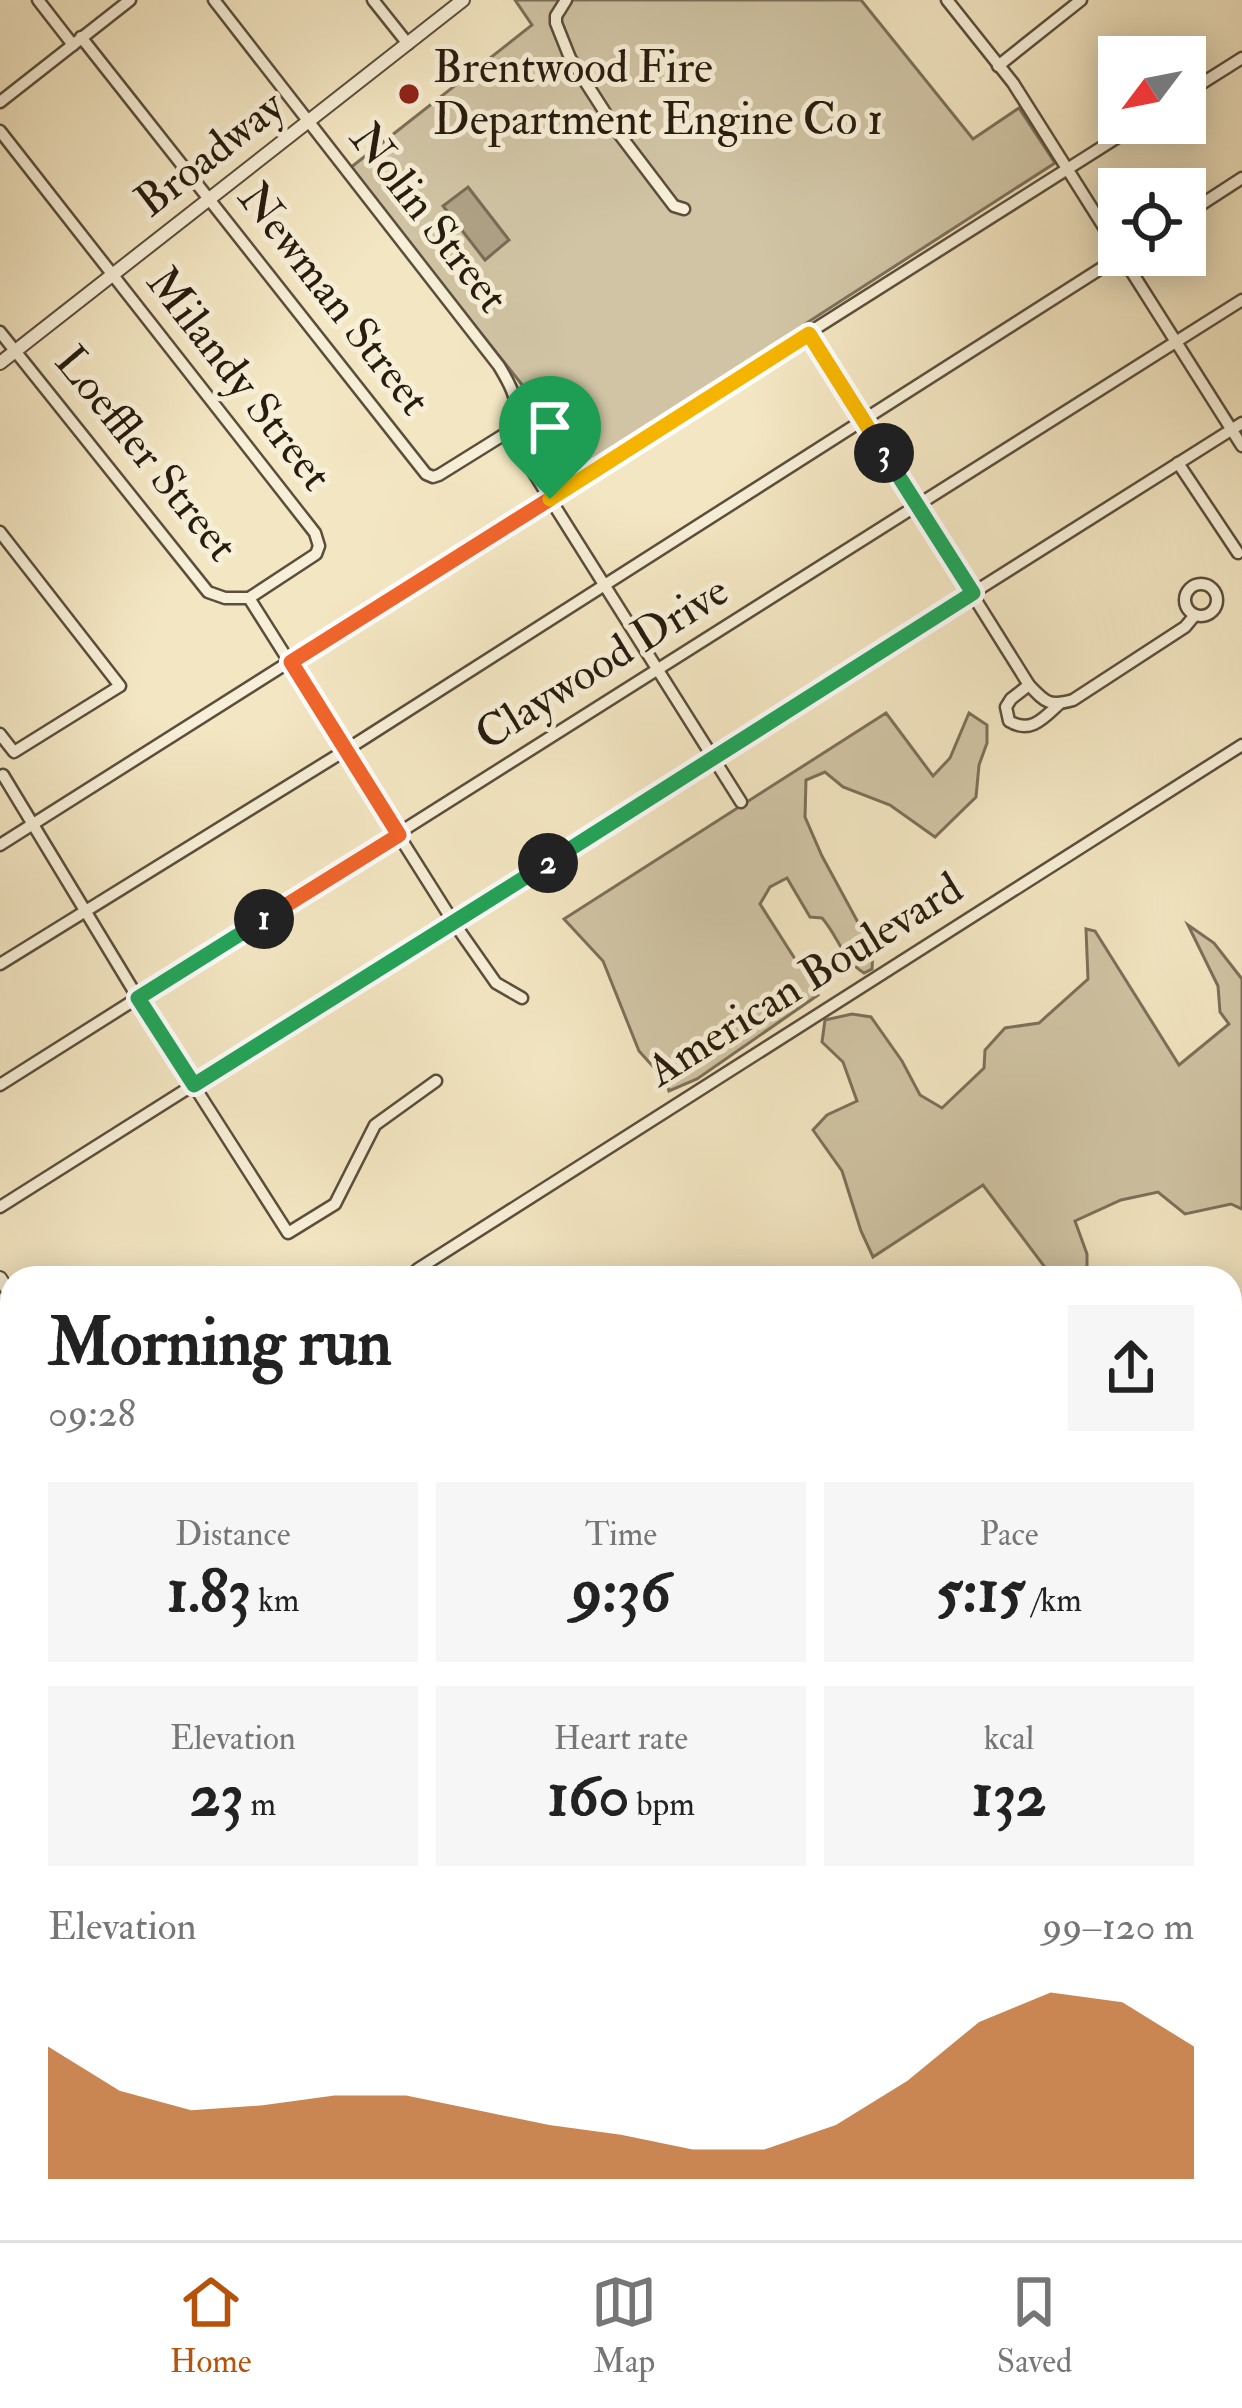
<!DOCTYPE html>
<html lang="en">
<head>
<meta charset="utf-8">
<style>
  :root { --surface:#fff; --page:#f6f6f6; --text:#222; --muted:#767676; --line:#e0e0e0; --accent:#b45309 }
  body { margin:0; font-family:"IM FELL Double Pica",serif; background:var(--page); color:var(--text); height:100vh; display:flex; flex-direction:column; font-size:45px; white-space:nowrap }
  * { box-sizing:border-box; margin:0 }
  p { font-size:39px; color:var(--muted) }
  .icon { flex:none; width:66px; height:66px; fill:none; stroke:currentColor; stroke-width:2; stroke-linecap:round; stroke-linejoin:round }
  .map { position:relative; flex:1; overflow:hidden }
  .sheet { position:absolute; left:0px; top:1266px; width:1242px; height:975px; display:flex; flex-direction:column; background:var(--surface); border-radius:36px 36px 0 0; box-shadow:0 6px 30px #0003 }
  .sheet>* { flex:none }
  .needle { width:78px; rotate:238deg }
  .buttons { position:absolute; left:1098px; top:36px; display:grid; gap:24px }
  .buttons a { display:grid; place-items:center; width:108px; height:108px; border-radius:0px; background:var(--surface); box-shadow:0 6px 30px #0003; font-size:60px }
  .pin { position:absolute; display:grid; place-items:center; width:102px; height:102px; color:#fff; margin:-123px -51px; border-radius:50% 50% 50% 0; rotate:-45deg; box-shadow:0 0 12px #0007 }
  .pin .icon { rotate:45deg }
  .km { position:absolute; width:60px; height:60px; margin:-30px; border-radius:50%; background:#222; color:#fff; font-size:33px; line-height:60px; text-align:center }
  .round { display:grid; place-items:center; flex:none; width:126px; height:126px; border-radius:0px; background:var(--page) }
  .head { display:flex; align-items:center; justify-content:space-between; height:204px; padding:0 48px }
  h1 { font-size:66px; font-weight:700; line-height:90px }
  .stats { display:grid; grid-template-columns:repeat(3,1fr); gap:18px; height:204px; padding:12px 48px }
  .stats div { display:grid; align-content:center; border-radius:0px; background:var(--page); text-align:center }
  .stats b { font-size:60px; font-weight:700 }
  .stats small { font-size:33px; font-weight:400 }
  .stats p { font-size:33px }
  .chart { height:336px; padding:24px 48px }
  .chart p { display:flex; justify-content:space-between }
  .chart svg { width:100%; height:216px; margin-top:12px; fill:var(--accent); opacity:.7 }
  .tabs { display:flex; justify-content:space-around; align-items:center; height:168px; border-top:3px solid var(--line); background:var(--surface); font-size:33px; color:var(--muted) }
  .tabs a { display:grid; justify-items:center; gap:6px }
  .tabs .selected { color:var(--accent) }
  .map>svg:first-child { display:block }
  .green { fill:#d0c4a4; stroke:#7c705a; stroke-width:3 }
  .water { fill:#aea185; stroke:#786c56; stroke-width:3 }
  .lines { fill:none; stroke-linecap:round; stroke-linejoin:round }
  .minor-casing { stroke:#5b4e3c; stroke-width:15 }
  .tertiary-casing { stroke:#5b4e3c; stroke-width:16 }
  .minor { stroke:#f7efd7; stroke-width:10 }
  .tertiary { stroke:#f7efd7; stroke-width:12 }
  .rail-casing { stroke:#281c0f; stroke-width:8 }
  .rail { stroke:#f7efd7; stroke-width:3; stroke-dasharray:9; stroke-linecap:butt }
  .split-1-casing { stroke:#fff; stroke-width:24 }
  .split-2-casing { stroke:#fff; stroke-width:24 }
  .split-3-casing { stroke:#fff; stroke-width:24 }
  .split-4-casing { stroke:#fff; stroke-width:24 }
  .split-1 { stroke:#f0652b; stroke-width:15 }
  .split-2 { stroke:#22a559; stroke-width:15 }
  .split-3 { stroke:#22a559; stroke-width:15 }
  .split-4 { stroke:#f5b400; stroke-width:15 }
  .poi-dot { fill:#8f2418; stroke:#f7efd7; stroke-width:4.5 }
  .labels { text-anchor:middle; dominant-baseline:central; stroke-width:10; stroke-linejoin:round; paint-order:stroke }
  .poi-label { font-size:45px; fill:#281c0f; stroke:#f7efd7; text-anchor:start }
  .street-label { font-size:45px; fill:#281c0f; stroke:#f7efd7 }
</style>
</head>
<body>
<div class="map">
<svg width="1242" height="2240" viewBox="0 0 1242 2240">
  <rect width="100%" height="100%" fill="#f3e6c2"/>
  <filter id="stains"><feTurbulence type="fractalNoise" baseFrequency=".00167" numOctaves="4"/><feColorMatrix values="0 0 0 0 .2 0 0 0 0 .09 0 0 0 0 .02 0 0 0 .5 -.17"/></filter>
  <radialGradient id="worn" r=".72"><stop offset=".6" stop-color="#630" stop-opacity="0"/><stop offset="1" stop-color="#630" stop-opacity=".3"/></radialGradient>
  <!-- green -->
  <g class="green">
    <path d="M515 0H861L973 139 1019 108 1055 163 805 324 800 334 564 486 550 488 540 472 542 467 520 437 531 396 350 168 532 25Z"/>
    <path d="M886 713 933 776 950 758 969 713 987 725V743L979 765 976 797 935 837 890 805 843 787 825 772 806 780 805 817 822 856 873 950 872 969 864 973C843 960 838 936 822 918L810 917 787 878 770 887 760 904 818 995 697 1079 669 1091 666 1081 639 1051 603 961 564 919Z"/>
    <path d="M1188 925 1214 943 1242 979V1209L1231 1204 1185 1214 1158 1192 1121 1200 1075 1221 1087 1254V1278H1053L983 1185 873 1257 861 1231 842 1171 813 1130 827 1115 857 1101 843 1062 822 1042 825 1020 852 1014 871 1017 902 1061 920 1095 942 1108 984 1068 985 1050 1005 1028 1039 1023 1088 979 1086 929 1095 931 1179 1065 1229 1024 1220 1012 1218 986Z"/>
  </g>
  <!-- water -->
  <path class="water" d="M468 187 509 240 485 260 443 206Z"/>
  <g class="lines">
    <defs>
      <g id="minor">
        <path d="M38 0 73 45"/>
        <path d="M214 0 499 366C513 389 523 406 508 432"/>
        <path d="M373 0 408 44"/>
        <path d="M566 0 556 16V23L570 58 617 131 674 206 684 209"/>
        <path d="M947 0 1013 83 1119 251"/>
        <path d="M81 37 426 474 433 477 439 475 508 432"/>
        <path d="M998 66 1081 0"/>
        <path d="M1185 94 1242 58"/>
        <path d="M0 102 130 0"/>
        <path d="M0 131 315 533 319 546 316 554 249 598H225L208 592 0 332"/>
        <path d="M1185 215 1242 178"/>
        <path d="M1121 255 1242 446"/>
        <path d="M809 334 1029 685C1045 702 1049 707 1073 700L1185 627 1195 615"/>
        <path d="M508 432 741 802"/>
        <path d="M1178 463 1238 553"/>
        <path d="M0 532 120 686 14 752 0 734"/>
        <circle cx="1201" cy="600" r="16"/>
        <path d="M249 598 454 923 496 983 522 998"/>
        <path d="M1029 685 1011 699 1006 707 1009 721C1030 734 1043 719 1059 704"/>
        <path d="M3 775 138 998 288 1233 335 1204 375 1125 436 1081"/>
        <path d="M0 845 1140 123"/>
        <path d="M0 964 346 750 1122 255"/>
        <path d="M0 1085 1242 300"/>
        <path d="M0 1207 1242 423"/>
        <path d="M408 1278 418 1269 1242 745"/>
        <path d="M0 1554 12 1573"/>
        <path d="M0 1611 12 1603"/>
        <path d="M0 1824 12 1815"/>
        <path d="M0 1863 12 1879"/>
        <path d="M0 2082 12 2075"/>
        <path d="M0 2160 12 2171"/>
        <path d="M79 2229 92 2240"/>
        <path d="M157 2229 170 2240"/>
        <path d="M470 2229 476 2240"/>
        <path d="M830 2229 836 2240"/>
        <path d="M105 2240 115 2229"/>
        <path d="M186 2240 200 2229"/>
        <path d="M320 2240 338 2229"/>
      </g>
      <g id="tertiary">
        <path d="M0 363 463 0"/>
        <path d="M0 1278 12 1297"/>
        <path d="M1230 2209 1242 2201"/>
        <path d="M594 2229 601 2240"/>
        <path d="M1179 2240 1197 2229"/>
      </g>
    </defs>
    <!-- minor casing -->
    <use href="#minor" class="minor-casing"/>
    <!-- tertiary casing -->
    <use href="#tertiary" class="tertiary-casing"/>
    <!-- minor -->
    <use href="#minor" class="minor"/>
    <!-- tertiary -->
    <use href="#tertiary" class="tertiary"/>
    <defs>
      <g id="rail">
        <path d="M0 2194 12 2205"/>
        <path d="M48 2229 60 2240"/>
      </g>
    </defs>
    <!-- rail casing -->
    <use href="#rail" class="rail-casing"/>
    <!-- rail -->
    <use href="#rail" class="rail"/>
  </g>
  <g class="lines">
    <defs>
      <path id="split-1" d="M264 919 399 835 291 662 550 499"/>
      <path id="split-2" d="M264 919 138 998 194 1085 548 863"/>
      <path id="split-3" d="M548 863 973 593 884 453"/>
      <path id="split-4" d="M550 499 809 334 884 453"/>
    </defs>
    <!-- split-1 casing -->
    <use href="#split-1" class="split-1-casing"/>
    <!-- split-2 casing -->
    <use href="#split-2" class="split-2-casing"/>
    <!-- split-3 casing -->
    <use href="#split-3" class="split-3-casing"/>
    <!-- split-4 casing -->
    <use href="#split-4" class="split-4-casing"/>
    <!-- split-1 -->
    <use href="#split-1" class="split-1"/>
    <!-- split-2 -->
    <use href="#split-2" class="split-2"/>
    <!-- split-3 -->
    <use href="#split-3" class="split-3"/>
    <!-- split-4 -->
    <use href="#split-4" class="split-4"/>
  </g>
  <!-- markers -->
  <circle class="poi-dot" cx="409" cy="94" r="12"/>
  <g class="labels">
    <!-- poi labels -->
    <g class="poi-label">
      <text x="433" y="68">Brentwood Fire<tspan x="433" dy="52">Department Engine Co 1</tspan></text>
    </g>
    <!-- street labels -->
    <g class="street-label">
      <text transform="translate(210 154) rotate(-38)">Broadway</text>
      <text transform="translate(429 218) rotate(52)">Nolin Street</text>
      <text transform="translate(334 299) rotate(52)">Newman Street</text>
      <text transform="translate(239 379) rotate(52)">Milandy Street</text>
      <text transform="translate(146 454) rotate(51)">Loeffler Street</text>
      <text transform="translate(602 663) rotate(-32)">Claywood Drive</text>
      <text transform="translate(805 980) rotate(-32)">American Boulevard</text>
    </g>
  </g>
  <rect width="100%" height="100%" filter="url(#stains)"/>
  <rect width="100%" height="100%" fill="url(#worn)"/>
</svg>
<div class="buttons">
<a><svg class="needle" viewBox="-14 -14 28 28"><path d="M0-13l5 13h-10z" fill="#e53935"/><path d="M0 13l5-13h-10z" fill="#767676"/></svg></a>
<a><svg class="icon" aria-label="locate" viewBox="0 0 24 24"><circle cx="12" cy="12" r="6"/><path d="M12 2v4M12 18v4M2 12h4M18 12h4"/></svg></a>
</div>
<div class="pin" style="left:550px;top:499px;background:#1e9e55"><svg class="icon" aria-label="arrive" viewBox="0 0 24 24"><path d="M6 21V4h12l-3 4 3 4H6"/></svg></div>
<b class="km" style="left:264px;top:919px">1</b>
<b class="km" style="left:548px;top:863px">2</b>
<b class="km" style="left:884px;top:453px">3</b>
<section class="sheet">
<div class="head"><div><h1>Morning run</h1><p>09:28</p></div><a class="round"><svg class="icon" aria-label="share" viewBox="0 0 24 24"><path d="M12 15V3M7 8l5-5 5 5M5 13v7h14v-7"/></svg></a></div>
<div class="stats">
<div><p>Distance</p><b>1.83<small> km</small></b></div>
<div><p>Time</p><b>9:36</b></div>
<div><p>Pace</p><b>5:15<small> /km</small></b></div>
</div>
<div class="stats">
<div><p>Elevation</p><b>23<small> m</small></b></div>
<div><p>Heart rate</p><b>160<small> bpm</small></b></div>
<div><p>kcal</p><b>132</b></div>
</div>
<div class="chart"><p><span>Elevation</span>99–120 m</p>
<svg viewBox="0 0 160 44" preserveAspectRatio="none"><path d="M0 44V17L10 26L20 30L30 29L40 27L50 27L60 30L70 33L80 35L90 38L100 38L110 33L120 24L130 12L140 6L150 8L160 17V44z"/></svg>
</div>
</section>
</div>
<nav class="tabs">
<a class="selected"><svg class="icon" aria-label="home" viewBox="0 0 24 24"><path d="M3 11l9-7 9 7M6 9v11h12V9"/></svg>Home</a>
<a><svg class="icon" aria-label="map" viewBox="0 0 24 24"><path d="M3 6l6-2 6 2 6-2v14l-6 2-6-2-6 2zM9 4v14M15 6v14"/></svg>Map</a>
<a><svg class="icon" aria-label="saved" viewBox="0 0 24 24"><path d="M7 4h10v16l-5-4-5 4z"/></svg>Saved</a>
</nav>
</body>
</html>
